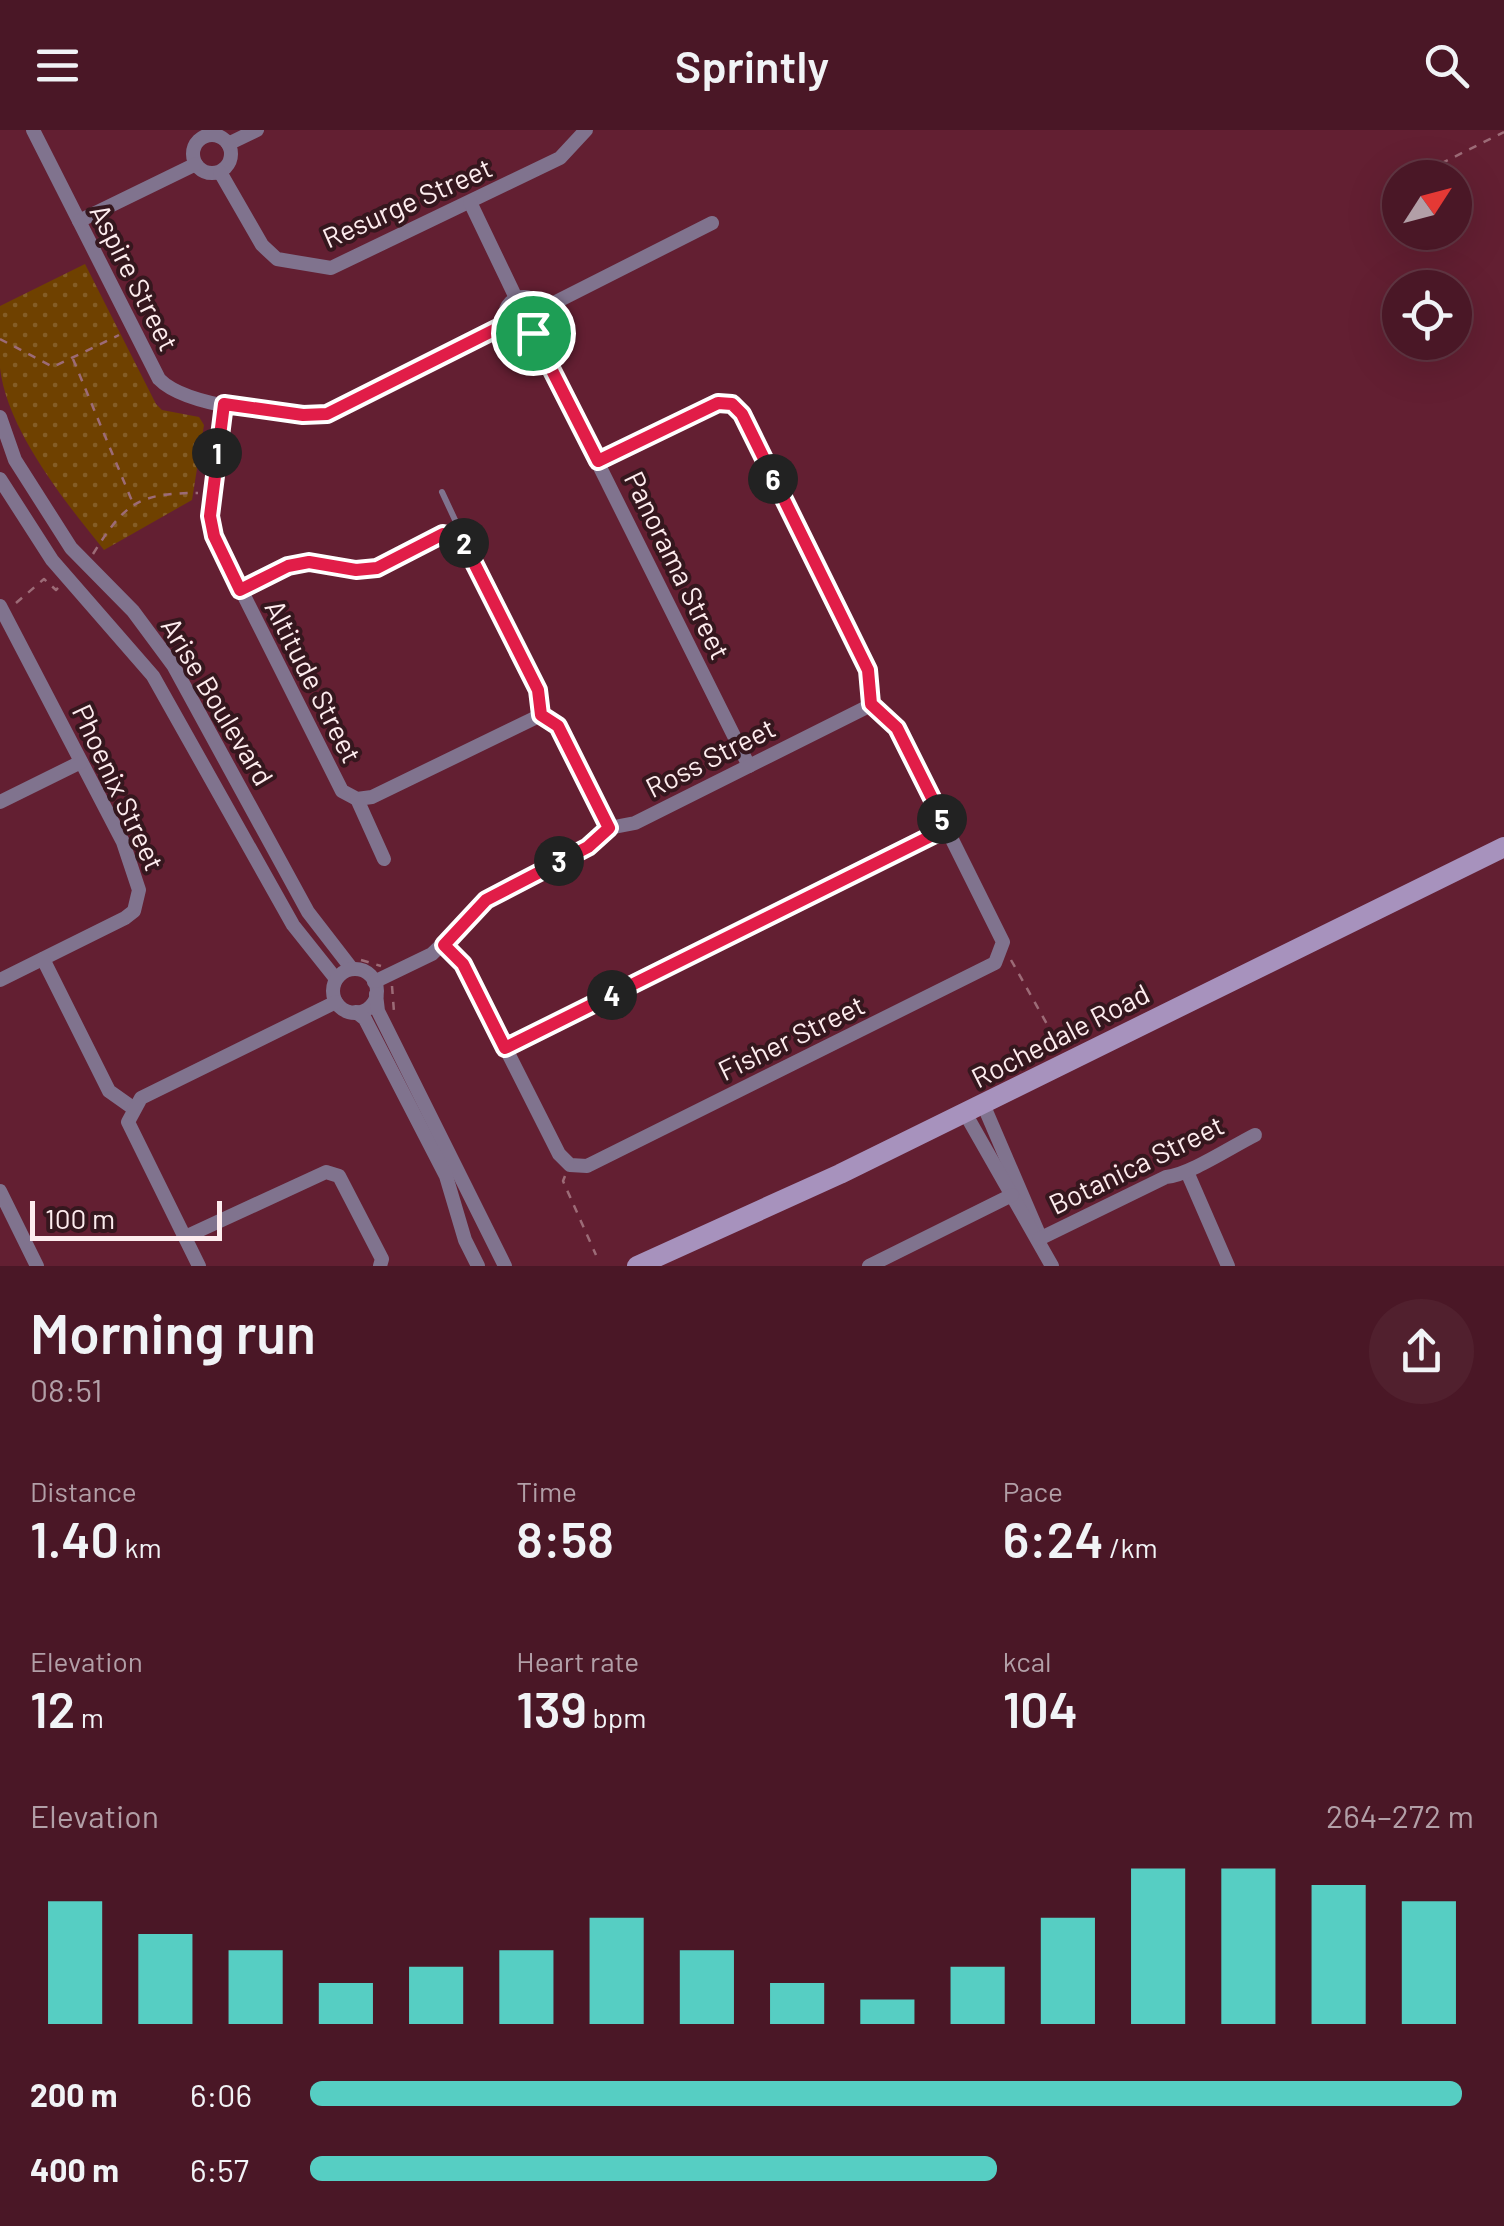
<!DOCTYPE html>
<html lang="en">
<head>
<meta charset="utf-8">
<style>
  :root { --surface:#4a1726; --page:#51202e; --text:#f1f3f6; --muted:#b29fa7; --line:#613643; --accent:#56cec3 }
  body { margin:0; font-family:Barlow,sans-serif; background:var(--page); color:var(--text); height:100vh; display:flex; flex-direction:column; font-size:38px; white-space:nowrap }
  * { box-sizing:border-box; margin:0 }
  p { font-size:32px; color:var(--muted) }
  .icon { flex:none; width:55px; height:55px; fill:none; stroke:currentColor; stroke-width:2; stroke-linecap:round; stroke-linejoin:round }
  .map { position:relative; height:1136px; overflow:hidden }
  .details { display:flex; flex-direction:column; background:var(--surface); flex:1 }
  .details>* { flex:none }
  .needle { width:65px; rotate:54deg }
  .controls { position:absolute; left:1382px; top:30px; display:grid; gap:20px }
  .controls a { display:grid; place-items:center; width:90px; height:90px; border-radius:50%; background:var(--surface); box-shadow:0 10px 40px #0002,0 0 0 2px var(--line); font-size:50px }
  .scale { position:absolute; left:30px; bottom:25px; width:192px; box-sizing:border-box; padding-left:10px; border:5px solid #fdecee; border-top:0; font-size:28px; line-height:35px; white-space:nowrap; color:#fdecee; -webkit-text-stroke:8px #35171e; paint-order:stroke }
  .pin { position:absolute; display:grid; place-items:center; width:85px; height:85px; color:#fff; margin:-42px; border:5px solid #fff; border-radius:50%; box-shadow:0 2px 10px #0007 }
  .km { position:absolute; width:50px; height:50px; margin:-25px; border-radius:50%; background:#222; color:#fff; font-size:28px; line-height:50px; text-align:center }
  .round { display:grid; place-items:center; flex:none; width:105px; height:105px; border-radius:52px; background:var(--page) }
  .overview { display:flex; align-items:center; justify-content:space-between; height:170px; padding:0 30px }
  h1 { font-size:55px; font-weight:600; line-height:75px }
  .figures { display:grid; grid-template-columns:repeat(3,1fr); gap:15px; height:170px; padding:10px 30px }
  .figures div { display:grid; align-content:center }
  .figures b { font-size:50px; font-weight:600 }
  .figures small { font-size:28px; font-weight:400 }
  .figures p { font-size:28px }
  .chart { height:280px; padding:20px 30px }
  .chart p { display:flex; justify-content:space-between }
  .chart svg { width:100%; height:180px; margin-top:10px; stroke:var(--accent); stroke-width:6 }
  ul { padding:0 30px; list-style:none; font-size:32px }
  li { display:grid; grid-template-columns:160px 120px 1fr; align-items:center; height:75px }
  li i { height:25px; border-radius:12px; background:var(--accent) }
  header { display:flex; justify-content:space-between; align-items:center; height:130px; padding:0 30px; background:var(--surface); font-size:45px; font-weight:600 }
  .map>svg:first-child { display:block }
  .park { fill:url(#park-dots) }
  .lines { fill:none; stroke-linecap:round; stroke-linejoin:round }
  .path { stroke:#9c6b77; stroke-width:2.5; stroke-dasharray:8 8; stroke-linecap:butt }
  .service { stroke:#80738e; stroke-width:6 }
  .minor { stroke:#80738e; stroke-width:14 }
  .secondary { stroke:#a792bd; stroke-width:20 }
  .route-casing { stroke:#fff; stroke-width:20 }
  .route { stroke:#e11d48; stroke-width:12 }
  .labels { text-anchor:middle; dominant-baseline:central; stroke-width:8; stroke-linejoin:round; paint-order:stroke }
  .street-label { font-size:28px; fill:#fdecee; stroke:#35171e }
</style>
</head>
<body>
<header><svg class="icon" aria-label="menu" viewBox="0 0 24 24"><path d="M4 6h16M4 12h16M4 18h16"/></svg>Sprintly<svg class="icon" aria-label="search" viewBox="0 0 24 24"><circle cx="10" cy="10" r="6"/><path d="M15 15l6 6"/></svg></header>
<div class="map">
<svg width="1504" height="1136" viewBox="0 0 1504 1136">
  <defs>
    <pattern id="park-dots" width="8" height="8" patternUnits="userSpaceOnUse" patternTransform="scale(2.5)"><rect width="8" height="8" fill="#6f4100"/><path d="M2 2h.1M6 6h.1" fill="none" stroke="#845d26" stroke-width="1.8" stroke-linecap="round"/></pattern>
  </defs>
  <rect width="100%" height="100%" fill="#631f32"/>
  <!-- park -->
  <path class="park" d="M85 134 156 274 162 280 199 287 204 295 192 370 104 420C66 373 7 300 0 238 0 218 0 196 0 176Z"/>
  <g class="lines">
    <!-- path -->
    <g class="path">
      <path d="M1412 48 1504 2"/>
      <path d="M1397 55 1400 54"/>
      <path d="M0 209 53 237 119 205"/>
      <path d="M73 229 132 371"/>
      <path d="M93 424C125 373 138 363 198 363"/>
      <path d="M16 473 44 449 56 460 59 457"/>
      <path d="M361 830 381 836"/>
      <path d="M1011 830 1061 919"/>
      <path d="M392 856 394 882"/>
      <path d="M565 1046 563 1051 596 1125"/>
    </g>
    <!-- service -->
    <path class="service" d="M442 362 456 392 454 406"/>
    <!-- minor -->
    <g class="minor">
      <path d="M33 0 159 249C187 278 286 286 327 284L506 195"/>
      <circle cx="212" cy="24" r="19"/>
      <path d="M228 14 257 0"/>
      <path d="M220 42 262 115 277 129 331 138 560 28 586 0"/>
      <path d="M470 72 516 168"/>
      <path d="M79 91 196 34"/>
      <circle cx="524" cy="186" r="19"/>
      <path d="M542 179 712 93"/>
      <path d="M533 203 749 636"/>
      <path d="M225 274 210 386 214 406 342 661 357 669 372 667 541 585"/>
      <path d="M0 287 15 330 71 418 133 481 173 535 308 782 352 839"/>
      <path d="M598 331 718 273 732 274 741 284 868 540 871 575"/>
      <path d="M0 349 52 430 153 546 293 795 336 849"/>
      <path d="M240 460 288 436 309 432 356 440 377 438 443 405 464 413 538 559 541 585 558 596 609 698"/>
      <path d="M0 476 123 712 139 760 134 781 125 788 0 850"/>
      <path d="M357 669 384 729"/>
      <path d="M0 672 81 632"/>
      <path d="M444 815 463 834 559 1024 570 1035 587 1036 995 833 1003 812 897 599 871 575"/>
      <path d="M43 829 109 961 133 978"/>
      <circle cx="355" cy="861" r="22"/>
      <path d="M374 852 432 824 496 762 588 717 609 698 635 693 871 575"/>
      <path d="M376 864 378 881 505 1136"/>
      <path d="M356 882 365 889 446 1046 465 1110 478 1136"/>
      <path d="M505 918 947 699"/>
      <path d="M983 974 1038 1102"/>
      <path d="M965 983 1052 1136"/>
      <path d="M1188 1044 1228 1136"/>
      <path d="M0 1061 37 1136"/>
      <path d="M185 1107 326 1042 339 1046 382 1129 380 1136"/>
      <path d="M1039 1109 1166 1047C1189 1045 1231 1017 1255 1005"/>
      <path d="M199 1136 128 992 141 968 336 872"/>
      <path d="M869 1136 1012 1065"/>
    </g>
    <!-- secondary -->
    <path class="secondary" d="M637 1136 840 1044 1504 717"/>
  </g>
  <g class="lines">
    <defs>
      <path id="route" d="M506 194 521 206 533 203 598 331 718 273 732 274 742 284 868 540 871 574 897 598 947 698 505 918 463 834 444 815 486 770 588 717 609 698 558 596 541 585 538 560 464 413 443 404 377 438 356 440 309 432 288 436 240 460 214 406 210 386 224 274 303 285 327 284Z"/>
    </defs>
    <!-- route casing -->
    <use href="#route" class="route-casing"/>
    <!-- route -->
    <use href="#route" class="route"/>
  </g>
  <g class="labels">
    <!-- street labels -->
    <g class="street-label">
      <text transform="translate(407 72) rotate(-24)">Resurge Street</text>
      <text transform="translate(135 147) rotate(63)">Aspire Street</text>
      <text transform="translate(678 435) rotate(64)">Panorama Street</text>
      <text transform="translate(314 551) rotate(63)">Altitude Street</text>
      <text transform="translate(218 571) rotate(59)">Arise Boulevard</text>
      <text transform="translate(710 627) rotate(-27)">Ross Street</text>
      <text transform="translate(119 657) rotate(65)">Phoenix Street</text>
      <text transform="translate(1060 905) rotate(-27)">Rochedale Road</text>
      <text transform="translate(791 907) rotate(-26)">Fisher Street</text>
      <text transform="translate(1136 1034) rotate(-26)">Botanica Street</text>
    </g>
  </g>
</svg>
<div class="controls">
<a><svg class="needle" viewBox="-14 -14 28 28"><path d="M0-13l5 13h-10z" fill="#e53935"/><path d="M0 13l5-13h-10z" fill="#b29fa7"/></svg></a>
<a><svg class="icon" aria-label="locate" viewBox="0 0 24 24"><circle cx="12" cy="12" r="6"/><path d="M12 2v4M12 18v4M2 12h4M18 12h4"/></svg></a>
</div>
<div class="scale">100 m</div>
<div class="pin" style="left:533px;top:203px;background:#1e9e55"><svg class="icon" aria-label="arrive" viewBox="0 0 24 24"><path d="M6 21V4h12l-3 4 3 4H6"/></svg></div>
<b class="km" style="left:217px;top:323px">1</b>
<b class="km" style="left:464px;top:413px">2</b>
<b class="km" style="left:559px;top:731px">3</b>
<b class="km" style="left:612px;top:865px">4</b>
<b class="km" style="left:942px;top:689px">5</b>
<b class="km" style="left:773px;top:349px">6</b>
</div>
<section class="details">
<div class="overview"><div><h1>Morning run</h1><p>08:51</p></div><a class="round"><svg class="icon" aria-label="share" viewBox="0 0 24 24"><path d="M12 15V3M7 8l5-5 5 5M5 13v7h14v-7"/></svg></a></div>
<div class="figures">
<div><p>Distance</p><b>1.40<small> km</small></b></div>
<div><p>Time</p><b>8:58</b></div>
<div><p>Pace</p><b>6:24<small> /km</small></b></div>
</div>
<div class="figures">
<div><p>Elevation</p><b>12<small> m</small></b></div>
<div><p>Heart rate</p><b>139<small> bpm</small></b></div>
<div><p>kcal</p><b>104</b></div>
</div>
<div class="chart"><p><span>Elevation</span>264–272 m</p>
<svg viewBox="0 0 160 44" preserveAspectRatio="none"><path d="M5 44V14M15 44V22M25 44V26M35 44V34M45 44V30M55 44V26M65 44V18M75 44V26M85 44V34M95 44V38M105 44V30M115 44V18M125 44V6M135 44V6M145 44V10M155 44V14"/></svg>
</div>
<ul>
<li><b>200 m</b>6:06<i style="width:99%"></i></li>
<li><b>400 m</b>6:57<i style="width:59%"></i></li>
</ul>
</section>
</body>
</html>
